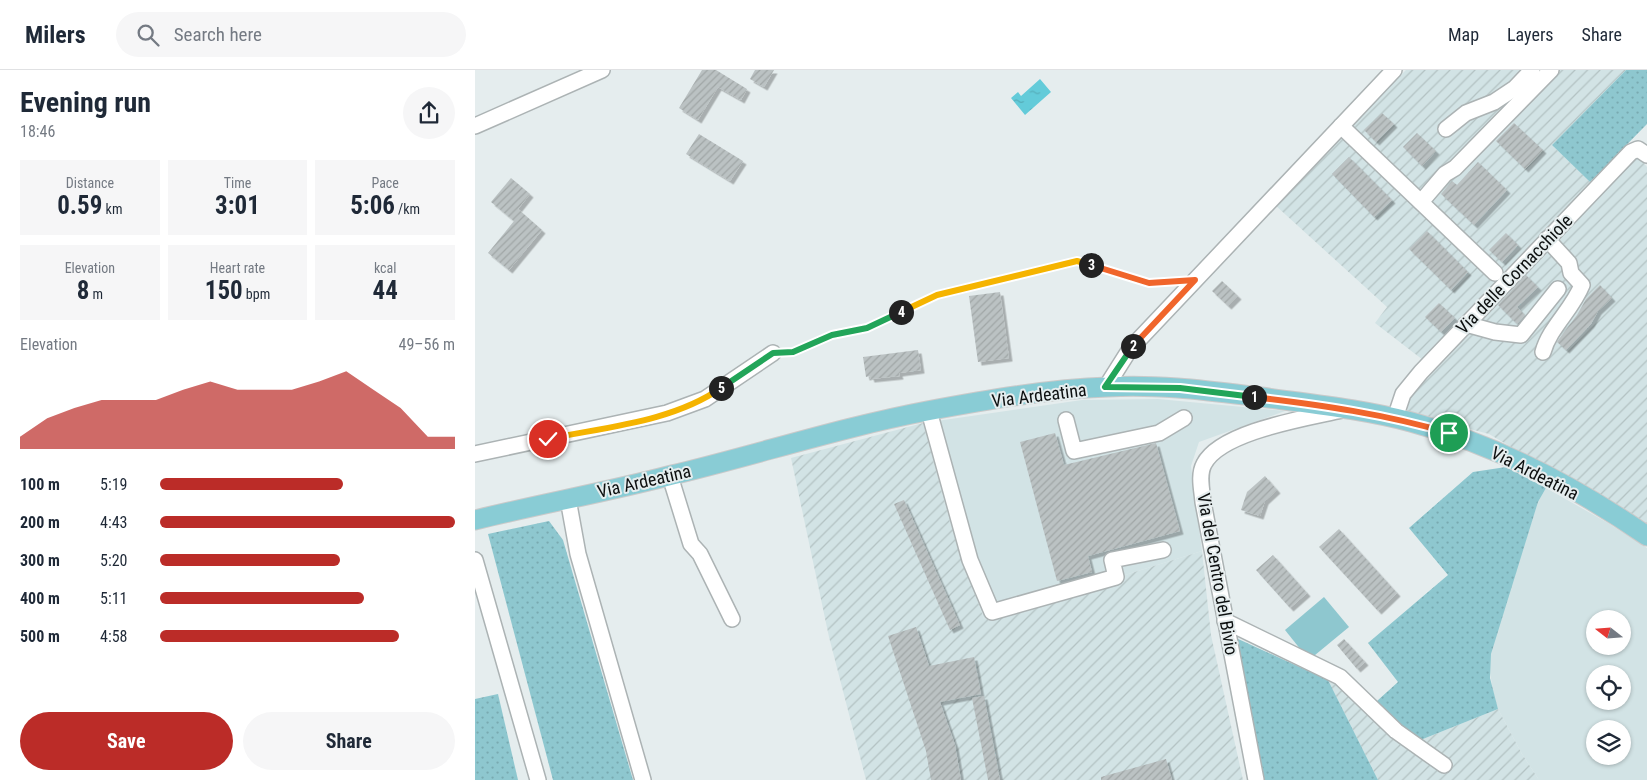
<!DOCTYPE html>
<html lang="en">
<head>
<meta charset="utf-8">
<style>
  :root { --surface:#fff; --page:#f6f6f7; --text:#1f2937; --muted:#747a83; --line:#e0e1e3; --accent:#bb2c28 }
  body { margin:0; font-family:"Roboto Condensed",sans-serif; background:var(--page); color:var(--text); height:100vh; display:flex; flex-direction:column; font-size:19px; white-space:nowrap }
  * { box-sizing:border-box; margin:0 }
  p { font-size:16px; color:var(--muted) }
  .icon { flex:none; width:28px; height:28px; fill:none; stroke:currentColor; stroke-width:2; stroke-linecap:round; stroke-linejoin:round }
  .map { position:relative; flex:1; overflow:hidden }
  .panel { display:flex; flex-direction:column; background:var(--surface); width:475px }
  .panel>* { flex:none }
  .needle { width:32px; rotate:287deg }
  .fabs { position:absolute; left:1111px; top:540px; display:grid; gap:10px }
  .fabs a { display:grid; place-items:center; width:45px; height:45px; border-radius:50%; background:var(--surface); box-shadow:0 1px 4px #0004; font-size:25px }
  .pin { position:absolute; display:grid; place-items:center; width:42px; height:42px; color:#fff; margin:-21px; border:2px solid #fff; border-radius:50%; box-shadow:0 1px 5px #0007 }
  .km { position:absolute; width:25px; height:25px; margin:-12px; border-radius:50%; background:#222; color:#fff; font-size:14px; line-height:25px; text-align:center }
  .round { display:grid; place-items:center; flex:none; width:52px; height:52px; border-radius:26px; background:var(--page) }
  .summary { display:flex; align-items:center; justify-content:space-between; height:85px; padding:0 20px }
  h1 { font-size:28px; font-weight:700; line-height:38px }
  .figures { display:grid; grid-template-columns:repeat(3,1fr); gap:8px; height:85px; padding:5px 20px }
  .figures div { display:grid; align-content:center; border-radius:0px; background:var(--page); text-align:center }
  .figures b { font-size:25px; font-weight:700 }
  .figures small { font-size:14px; font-weight:400 }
  .figures p { font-size:14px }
  .chart { height:140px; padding:10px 20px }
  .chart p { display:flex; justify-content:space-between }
  .chart svg { width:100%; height:90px; margin-top:5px; fill:var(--accent); opacity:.7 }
  .action { display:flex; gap:10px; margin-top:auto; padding:10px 20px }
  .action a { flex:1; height:58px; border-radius:30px; background:var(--accent); color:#fff; font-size:20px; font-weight:700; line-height:58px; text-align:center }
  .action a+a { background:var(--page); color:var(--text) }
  ul { padding:0 20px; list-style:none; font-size:16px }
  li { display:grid; grid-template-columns:80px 60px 1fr; align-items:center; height:38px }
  li i { height:12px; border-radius:6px; background:var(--accent) }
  header { display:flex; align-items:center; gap:30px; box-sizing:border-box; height:70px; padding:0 25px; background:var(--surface); border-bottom:1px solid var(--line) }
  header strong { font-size:24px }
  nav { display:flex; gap:28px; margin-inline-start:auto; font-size:18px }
  .search { width:350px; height:45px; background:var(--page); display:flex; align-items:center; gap:12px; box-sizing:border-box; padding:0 18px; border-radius:28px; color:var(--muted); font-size:19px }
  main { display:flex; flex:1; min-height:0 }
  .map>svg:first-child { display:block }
  .built { fill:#d2e3e5; fill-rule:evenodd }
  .industrial { fill:url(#industrial-furrows) }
  .grass { fill:url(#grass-dots) }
  .park { fill:#8ec7cf }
  .water { fill:url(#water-ripples) }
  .building { fill:url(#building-hatch); filter:url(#shadow) }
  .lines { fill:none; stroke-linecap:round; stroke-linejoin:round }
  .minor-casing { stroke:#acb3b4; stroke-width:18 }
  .major-casing { stroke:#cacaca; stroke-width:21 }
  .path { stroke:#828888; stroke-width:2.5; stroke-dasharray:1 4; stroke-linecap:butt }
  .minor { stroke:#fff; stroke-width:15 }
  .major { stroke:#89ccd5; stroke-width:19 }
  .split-1-casing { stroke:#fff; stroke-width:10 }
  .split-2-casing { stroke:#fff; stroke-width:10 }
  .split-3-casing { stroke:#fff; stroke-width:10 }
  .split-4-casing { stroke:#fff; stroke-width:10 }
  .split-5-casing { stroke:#fff; stroke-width:10 }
  .split-6-casing { stroke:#fff; stroke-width:10 }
  .split-1 { stroke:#f0652b; stroke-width:6 }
  .split-2 { stroke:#22a559; stroke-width:6 }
  .split-3 { stroke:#f0652b; stroke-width:6 }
  .split-4 { stroke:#f5b400; stroke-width:6 }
  .split-5 { stroke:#22a559; stroke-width:6 }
  .split-6 { stroke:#f5b400; stroke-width:6 }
  .labels { text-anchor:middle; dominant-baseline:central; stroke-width:4; stroke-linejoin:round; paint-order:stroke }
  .street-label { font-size:18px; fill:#0c0f0f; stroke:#e5edee }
</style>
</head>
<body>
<header>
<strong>Milers</strong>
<div class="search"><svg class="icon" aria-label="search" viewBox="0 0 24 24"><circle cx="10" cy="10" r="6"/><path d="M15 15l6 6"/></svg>Search here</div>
<nav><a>Map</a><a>Layers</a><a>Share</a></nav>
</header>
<main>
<section class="panel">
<div class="summary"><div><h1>Evening run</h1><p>18:46</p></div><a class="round"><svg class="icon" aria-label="share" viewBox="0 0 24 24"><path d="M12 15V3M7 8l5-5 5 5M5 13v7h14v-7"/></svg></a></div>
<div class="figures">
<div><p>Distance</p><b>0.59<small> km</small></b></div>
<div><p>Time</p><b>3:01</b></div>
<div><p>Pace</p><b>5:06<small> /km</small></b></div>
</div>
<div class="figures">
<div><p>Elevation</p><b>8<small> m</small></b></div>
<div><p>Heart rate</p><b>150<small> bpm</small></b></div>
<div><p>kcal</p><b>44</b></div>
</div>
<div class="chart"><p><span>Elevation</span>49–56 m</p>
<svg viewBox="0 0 160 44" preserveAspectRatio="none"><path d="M0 44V38L10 29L20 24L30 20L40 20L50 20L60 15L70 11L80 15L90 15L100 15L110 11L120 6L130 15L140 24L150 38L160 38V44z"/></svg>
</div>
<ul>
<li><b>100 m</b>5:19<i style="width:62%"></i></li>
<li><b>200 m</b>4:43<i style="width:100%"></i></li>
<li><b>300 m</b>5:20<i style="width:61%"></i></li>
<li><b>400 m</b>5:11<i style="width:69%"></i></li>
<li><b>500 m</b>4:58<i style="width:81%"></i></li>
</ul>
<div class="action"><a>Save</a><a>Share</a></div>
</section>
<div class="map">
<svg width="1172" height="710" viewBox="0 0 1172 710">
  <defs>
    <pattern id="industrial-furrows" width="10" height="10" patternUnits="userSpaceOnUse" patternTransform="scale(1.25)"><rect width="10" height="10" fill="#d2e3e5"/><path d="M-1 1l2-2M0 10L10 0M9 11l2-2" fill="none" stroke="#b3c2c3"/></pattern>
    <pattern id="grass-dots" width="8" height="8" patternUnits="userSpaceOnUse" patternTransform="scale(1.25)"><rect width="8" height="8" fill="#8ec7cf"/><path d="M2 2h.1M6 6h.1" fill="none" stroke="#79aab1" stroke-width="1.8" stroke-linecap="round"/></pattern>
    <pattern id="water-ripples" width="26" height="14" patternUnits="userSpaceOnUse" patternTransform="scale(1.25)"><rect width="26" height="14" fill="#63cbd9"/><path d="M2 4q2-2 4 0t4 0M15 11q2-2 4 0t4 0" fill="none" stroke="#55adb9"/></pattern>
    <pattern id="building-hatch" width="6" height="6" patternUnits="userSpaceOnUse" patternTransform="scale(1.25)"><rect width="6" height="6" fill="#bbc2c3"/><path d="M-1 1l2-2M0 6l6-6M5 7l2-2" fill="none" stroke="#a0a6a6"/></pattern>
    <filter id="shadow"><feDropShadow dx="3.5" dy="3.5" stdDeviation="0" flood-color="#0004"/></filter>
  </defs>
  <rect width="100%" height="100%" fill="#e5edee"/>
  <!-- built -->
  <g class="built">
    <path d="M683 329 810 341 724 372 716 396 727 481 509 549 475 452 448 353 607 330Z"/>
    <path d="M1071 418 1133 453 1172 478V710H1064L1047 684 1023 639 1018 621 1014 596 1019 568 1063 432ZM1120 549H1148V576H1120ZM1120 604H1148V631H1120ZM1120 659H1148V686H1120Z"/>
  </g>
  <!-- industrial -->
  <g class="industrial">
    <path d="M931 0H1151L1077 75 1115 112 1028 203 876 55Z"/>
    <path d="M866 66 1020 211 948 290 900 253 912 237 800 135Z"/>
    <path d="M1164 88 1172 97V463L1065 394 1014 364 932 342 935 327 1154 92Z"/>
    <path d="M448 353 475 452 509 549 727 481 736 565 768 710H391L354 567 316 388Z"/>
    <path d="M866 599 943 671 1023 639 1047 684 1064 710H903L853 610Z"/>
  </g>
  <!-- grass -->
  <g class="grass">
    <path d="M1151 0H1172V54L1115 112 1077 75Z"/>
    <path d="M1031 397 1071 418 1063 432 1016 584 1015 608 1023 639 943 671 902 631 923 612 893 573 973 505 934 458 998 402Z"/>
    <path d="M74 451 88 470 158 710H78L13 464Z"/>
    <path d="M761 568 853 610 903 710H788Z"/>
    <path d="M23 624 43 710H0V629Z"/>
  </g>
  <!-- park -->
  <path class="park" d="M849 527 874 557 834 590 810 560Z"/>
  <!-- water -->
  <path class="water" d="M565 9 576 22 550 45 536 28 543 22 546 26Z"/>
  <!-- building -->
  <g class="building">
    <path d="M227 0H241L272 19 266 30 243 17 223 50 204 38Z"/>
    <path d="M280 0H299L289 17 275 9Z"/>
    <path d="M907 43 919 54 901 72 889 60Z"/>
    <path d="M1039 53 1068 80 1050 99 1021 71Z"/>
    <path d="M942 63 961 81 947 96 928 77Z"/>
    <path d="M224 64 268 91 255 111 211 84Z"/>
    <path d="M874 87 917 130 899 147 857 104Z"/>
    <path d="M1003 92 1032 120 999 155 966 124 977 111 982 115Z"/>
    <path d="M36 108 55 124 43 139 67 160 34 200 13 183 39 151 16 132Z"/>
    <path d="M952 161 993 202 976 220 934 179Z"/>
    <path d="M1031 163 1043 175 1027 192 1014 180Z"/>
    <path d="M1051 205 1063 217 1042 237 1050 245 1042 254 1023 235Z"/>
    <path d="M747 211 763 226 753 236 737 221Z"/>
    <path d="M1125 215 1137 228 1123 241 1116 254 1091 280 1082 272 1084 269 1102 245 1111 229Z"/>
    <path d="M525 222 534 288 503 292 494 226Z"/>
    <path d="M964 233 980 248 966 262 950 247Z"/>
    <path d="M443 280 446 300 424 303 425 306 396 309 395 306 391 307 388 287Z"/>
    <path d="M580 363 589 395 681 373 705 461 613 486 617 502 582 511 545 372Z"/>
    <path d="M790 406 802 420 790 431 785 446 766 440 772 422Z"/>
    <path d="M429 430 485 555 475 560 419 434Z"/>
    <path d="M864 459 922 523 903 541 844 477Z"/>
    <path d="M798 485 832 523 815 538 781 500Z"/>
    <path d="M441 557 454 596 499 587 506 624 465 632 480 675 486 710H456L451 681 413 566Z"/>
    <path d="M869 569 890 592 882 599 862 575Z"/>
    <path d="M509 626 525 710H513L497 628Z"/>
    <path d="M691 689 697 710H626V707Z"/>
  </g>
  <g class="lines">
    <defs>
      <g id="minor">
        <path d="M0 56 127 0"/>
        <path d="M866 56 1020 203"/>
        <path d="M971 59 991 43 1019 32 1040 18 1057 0"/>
        <path d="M946 132 970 104 980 98 1076 0"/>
        <path d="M991 254 1020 262 1046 265 1083 219"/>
        <path d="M1068 282C1075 257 1097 240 1107 215L1096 203 1094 193 1072 169"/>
        <path d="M631 317 655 279 919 0"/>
        <path d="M454 341 495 490 517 542 641 507 637 490 688 480"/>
        <path d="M920 348 928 324 946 302 1156 82 1163 79 1172 85"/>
        <path d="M591 350 599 381 684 363 709 348"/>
        <path d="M0 384 192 343 230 329 298 283"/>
        <path d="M195 406 216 474 225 484 257 549"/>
        <path d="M93 429 103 484 168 710"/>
        <path d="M0 490 63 710"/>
        <path d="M750 551 865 607 921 661 969 695"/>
        <path d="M781 710 728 432C727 420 723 405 729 394 746 361 833 348 867 340"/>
      </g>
      <path id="major" d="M0 450C65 434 132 422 197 405 281 385 367 357 452 341 511 330 573 319 633 317 684 314 735 321 786 327 836 334 887 339 936 352 1019 374 1101 417 1172 466"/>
    </defs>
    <!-- minor casing -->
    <use href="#minor" class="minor-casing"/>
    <!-- major casing -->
    <use href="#major" class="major-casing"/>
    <!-- path -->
    <path class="path" d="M311 283 318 282 357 265 392 258 462 225 602 191 674 213 701 211"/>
    <!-- minor -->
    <use href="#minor" class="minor"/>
    <!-- major -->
    <use href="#major" class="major"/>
  </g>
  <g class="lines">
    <defs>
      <path id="split-1" d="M779 327C846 335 910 344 974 363"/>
      <path id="split-2" d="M658 276 630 317 705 318 779 327"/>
      <path id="split-3" d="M616 195 674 213 720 210 658 276"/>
      <path id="split-4" d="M426 242 462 225 602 191 616 195"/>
      <path id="split-5" d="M246 318 298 283 318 282 357 265 392 258 426 242"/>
      <path id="split-6" d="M73 369C130 357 197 352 246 318"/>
    </defs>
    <!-- split-1 casing -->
    <use href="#split-1" class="split-1-casing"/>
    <!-- split-2 casing -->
    <use href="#split-2" class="split-2-casing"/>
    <!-- split-3 casing -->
    <use href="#split-3" class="split-3-casing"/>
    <!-- split-4 casing -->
    <use href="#split-4" class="split-4-casing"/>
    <!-- split-5 casing -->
    <use href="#split-5" class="split-5-casing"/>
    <!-- split-6 casing -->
    <use href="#split-6" class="split-6-casing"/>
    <!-- split-1 -->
    <use href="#split-1" class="split-1"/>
    <!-- split-2 -->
    <use href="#split-2" class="split-2"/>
    <!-- split-3 -->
    <use href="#split-3" class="split-3"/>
    <!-- split-4 -->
    <use href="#split-4" class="split-4"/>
    <!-- split-5 -->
    <use href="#split-5" class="split-5"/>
    <!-- split-6 -->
    <use href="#split-6" class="split-6"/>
  </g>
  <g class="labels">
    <!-- street labels -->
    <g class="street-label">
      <text transform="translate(1039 204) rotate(-46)">Via delle Cornacchiole</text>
      <text transform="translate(564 325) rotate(-7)">Via Ardeatina</text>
      <text transform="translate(1060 403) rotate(27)">Via Ardeatina</text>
      <text transform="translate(169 411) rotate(-13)">Via Ardeatina</text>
      <text transform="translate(743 504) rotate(80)">Via del Centro del Bivio</text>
    </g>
  </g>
</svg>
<div class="fabs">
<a><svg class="needle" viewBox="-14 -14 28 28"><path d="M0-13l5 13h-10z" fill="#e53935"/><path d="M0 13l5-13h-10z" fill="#747a83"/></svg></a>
<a><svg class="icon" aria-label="locate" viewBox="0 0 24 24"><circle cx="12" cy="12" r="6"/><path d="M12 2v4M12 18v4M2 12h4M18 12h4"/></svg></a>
<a><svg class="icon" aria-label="layers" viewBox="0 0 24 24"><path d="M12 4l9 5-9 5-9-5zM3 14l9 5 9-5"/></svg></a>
</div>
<div class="pin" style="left:974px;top:363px;background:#1e9e55"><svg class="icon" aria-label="arrive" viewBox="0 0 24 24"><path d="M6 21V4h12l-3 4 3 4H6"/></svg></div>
<div class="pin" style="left:73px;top:369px;background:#d93025"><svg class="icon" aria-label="check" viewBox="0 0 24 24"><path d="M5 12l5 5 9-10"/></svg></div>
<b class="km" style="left:779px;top:327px">1</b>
<b class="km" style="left:658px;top:276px">2</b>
<b class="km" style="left:616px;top:195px">3</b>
<b class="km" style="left:426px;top:242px">4</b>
<b class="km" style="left:246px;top:318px">5</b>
</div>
</main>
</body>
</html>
